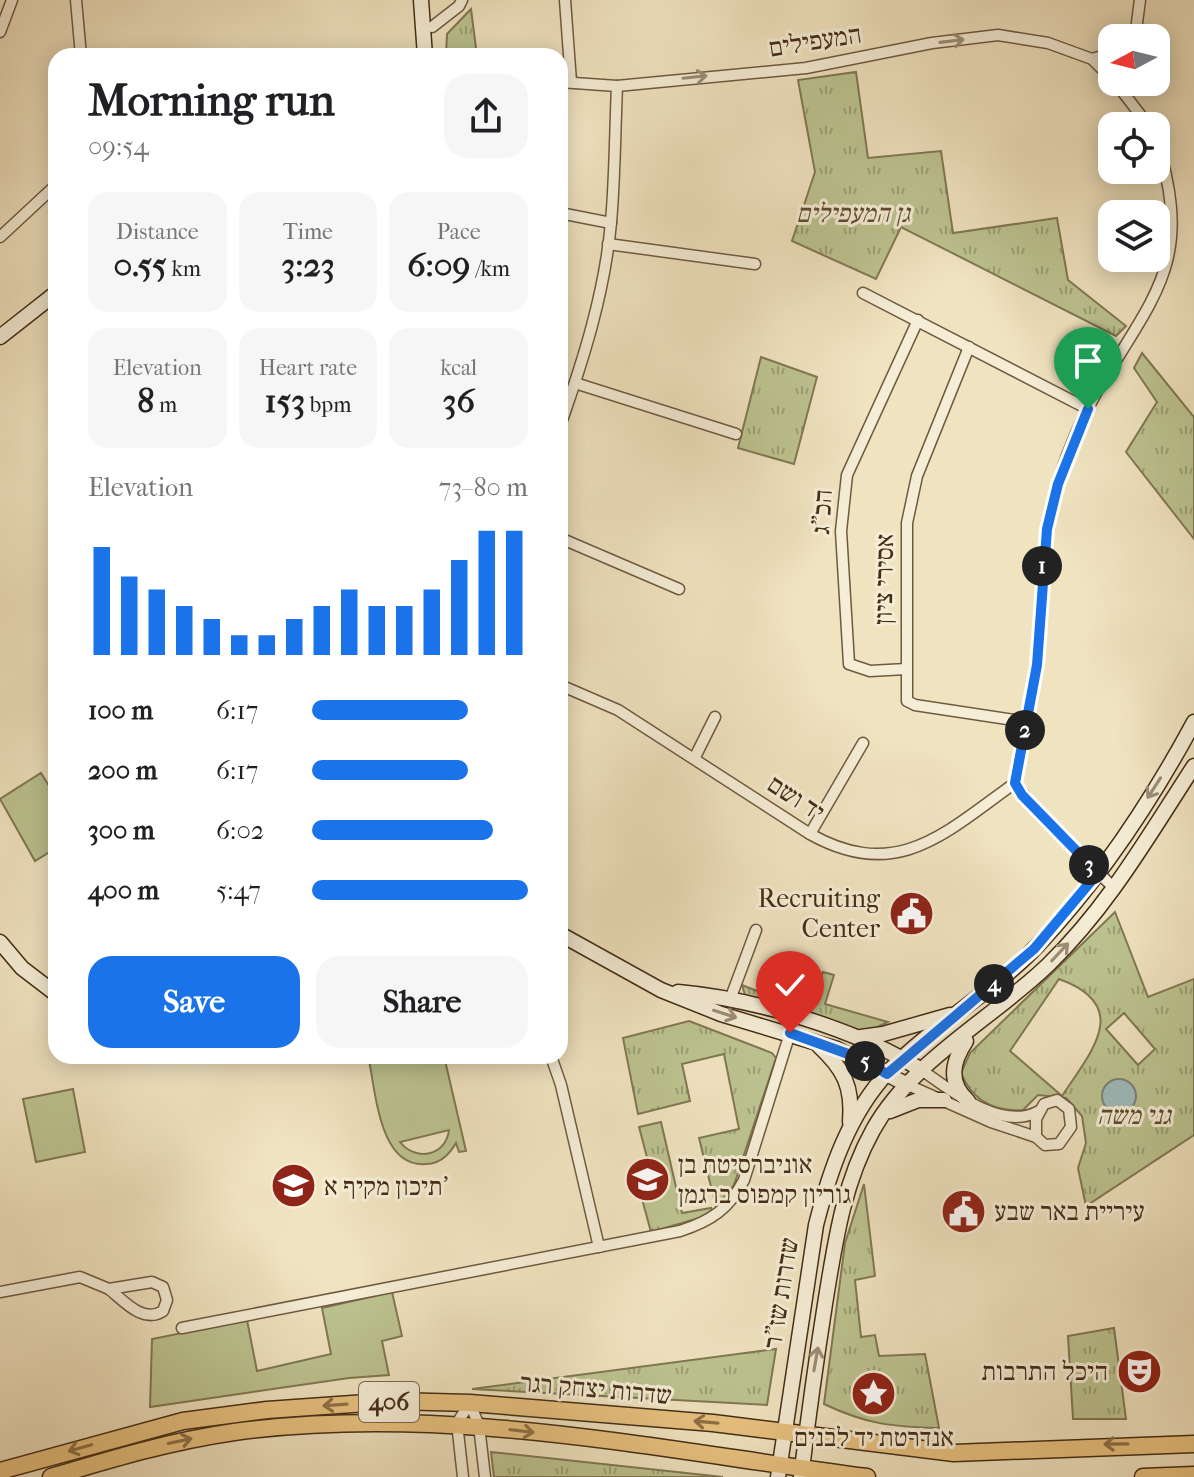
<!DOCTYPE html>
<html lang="en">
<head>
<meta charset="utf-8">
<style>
  :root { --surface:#fff; --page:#f6f6f6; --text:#202124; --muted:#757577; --accent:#1a73e8 }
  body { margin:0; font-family:"IM FELL French Canon","Frank Ruhl Libre",serif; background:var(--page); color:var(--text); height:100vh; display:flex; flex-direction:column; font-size:30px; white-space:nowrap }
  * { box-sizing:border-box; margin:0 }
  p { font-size:26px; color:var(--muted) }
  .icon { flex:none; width:44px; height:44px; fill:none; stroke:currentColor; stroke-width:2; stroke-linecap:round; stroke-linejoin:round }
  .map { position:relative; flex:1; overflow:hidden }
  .details { position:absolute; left:48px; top:48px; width:520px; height:1016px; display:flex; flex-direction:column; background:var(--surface); border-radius:24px; box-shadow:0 4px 20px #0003 }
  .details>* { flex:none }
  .needle { width:52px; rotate:263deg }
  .controls { position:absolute; left:1098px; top:24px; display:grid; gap:16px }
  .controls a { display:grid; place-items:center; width:72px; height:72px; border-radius:16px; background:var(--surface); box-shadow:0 4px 20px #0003; font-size:40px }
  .pin { position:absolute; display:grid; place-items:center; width:68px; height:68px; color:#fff; margin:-82px -34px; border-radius:50% 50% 50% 0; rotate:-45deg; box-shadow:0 0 8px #0007 }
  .pin .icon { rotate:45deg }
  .km { position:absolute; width:40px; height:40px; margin:-20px; border-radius:50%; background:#222; color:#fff; font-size:22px; line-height:40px; text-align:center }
  .round { display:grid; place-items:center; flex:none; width:84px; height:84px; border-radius:24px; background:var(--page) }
  .overview { display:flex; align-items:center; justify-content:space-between; height:136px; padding:0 40px }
  h1 { font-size:44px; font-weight:800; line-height:60px }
  .metrics { display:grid; grid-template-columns:repeat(3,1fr); gap:12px; height:136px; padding:8px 40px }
  .metrics div { display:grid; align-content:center; border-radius:20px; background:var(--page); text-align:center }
  .metrics b { font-size:34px; font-weight:800 }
  .metrics small { font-size:22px; font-weight:400 }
  .metrics p { font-size:22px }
  .chart { height:224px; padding:16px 40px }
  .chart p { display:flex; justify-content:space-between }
  .chart svg { width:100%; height:144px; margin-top:8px; stroke:var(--accent); stroke-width:6 }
  .button { display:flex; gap:16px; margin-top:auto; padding:16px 40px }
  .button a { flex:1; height:92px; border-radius:24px; background:var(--accent); color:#fff; font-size:32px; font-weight:800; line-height:92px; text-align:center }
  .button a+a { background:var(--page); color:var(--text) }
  ul { padding:0 40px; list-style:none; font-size:26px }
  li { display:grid; grid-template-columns:128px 96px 1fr; align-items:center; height:60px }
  li i { height:20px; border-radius:10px; background:var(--accent) }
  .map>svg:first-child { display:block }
  .grass { fill:#bcc390; stroke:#807853; stroke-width:2; fill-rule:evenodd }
  .park { fill:url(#park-tufts); stroke:#807853; stroke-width:2; fill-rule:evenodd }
  .water { fill:#9ebcbc; stroke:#7a837a; stroke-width:2 }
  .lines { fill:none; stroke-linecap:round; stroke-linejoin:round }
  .street-casing { stroke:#6f5a40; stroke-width:13 }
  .secondary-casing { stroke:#442d16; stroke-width:17 }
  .primary-casing { stroke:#442d16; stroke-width:19 }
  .street { stroke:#f5edd6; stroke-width:10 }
  .secondary { stroke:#f5edd6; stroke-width:14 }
  .primary { stroke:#e8c280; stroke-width:16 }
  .oneway { stroke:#9c8d76 }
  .oneway2 { stroke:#8e7046 }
  .route-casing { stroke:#fff; stroke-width:16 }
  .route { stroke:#1a73e8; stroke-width:10 }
  .labels { text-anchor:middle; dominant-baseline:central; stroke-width:6; stroke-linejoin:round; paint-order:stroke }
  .shield { fill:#f5edd6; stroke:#796750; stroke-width:2 }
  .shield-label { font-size:24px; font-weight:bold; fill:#442d16 }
  .street-label { font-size:26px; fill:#442d16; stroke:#f5edd6 }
  .park-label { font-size:26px; font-style:italic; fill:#5c4b2e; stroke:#f5edd6 }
  .poi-label { font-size:26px; fill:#442d16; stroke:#f5edd6; text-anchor:start }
</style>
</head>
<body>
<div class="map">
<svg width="1194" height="1477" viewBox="0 0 1194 1477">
  <defs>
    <pattern id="park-tufts" width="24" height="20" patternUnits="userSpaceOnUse" patternTransform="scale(2)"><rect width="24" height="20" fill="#bcc390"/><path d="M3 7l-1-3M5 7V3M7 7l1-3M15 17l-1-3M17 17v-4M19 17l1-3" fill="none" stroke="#9a9f75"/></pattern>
  </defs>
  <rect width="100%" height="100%" fill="#f0e3c0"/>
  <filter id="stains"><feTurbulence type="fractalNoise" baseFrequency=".0025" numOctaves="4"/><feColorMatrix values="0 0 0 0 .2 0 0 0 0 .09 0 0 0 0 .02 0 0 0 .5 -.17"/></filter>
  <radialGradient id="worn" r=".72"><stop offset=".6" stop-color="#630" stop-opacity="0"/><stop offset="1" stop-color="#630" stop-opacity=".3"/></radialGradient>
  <!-- grass -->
  <g class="grass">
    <path d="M41 773 56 797V848L35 861 0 799Z"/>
    <path d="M368 1056H444L466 1151 459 1152 456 1143C449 1155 440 1164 426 1164 378 1168 376 1089 368 1056ZM449 1130C446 1156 416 1162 400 1142Z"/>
    <path d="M73 1089 85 1152 36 1162 23 1099Z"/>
    <path d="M392 1292 402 1336 382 1341 389 1375 349 1378 150 1407 152 1339 247 1320 257 1371 331 1354 322 1308Z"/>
  </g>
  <!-- park -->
  <g class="park">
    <path d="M471 9 477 56H446L447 34Z"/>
    <path d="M856 72 868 158 941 151 953 233 1057 218 1068 280 1126 326 1116 336 901 227 876 279 792 241 815 172 798 80Z"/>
    <path d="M1142 353 1194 417V539L1126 452 1157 402 1134 368Z"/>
    <path d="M761 357 817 377 794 464 738 448Z"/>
    <path d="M1115 912 1148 997 1194 979V1135L1086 1206 1078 1168 1086 1143 1082 1116 1066 1098 1038 1095 1023 1110C994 1112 972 1100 961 1073L970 1053ZM1059 979C1134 1006 1090 1053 1062 1096L1010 1051ZM1124 1013 1155 1049 1138 1065 1106 1029Z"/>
    <path d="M823 972 834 975 825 1004 888 1022 865 1033 755 999 745 995 742 985 805 1010Z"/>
    <path d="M689 1021 772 1053 776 1058 734 1185 716 1207 699 1138 739 1129 724 1054 682 1064 690 1101 638 1114 623 1038Z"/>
    <path d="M661 1122 682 1213 711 1208 713 1214 651 1232 639 1188 654 1184 639 1127Z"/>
    <path d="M864 1184 875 1276 855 1280 861 1337 875 1335 879 1356 925 1354 939 1428C892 1427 866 1424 824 1404L845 1243Z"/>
    <path d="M1114 1328 1126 1419H1073L1068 1336Z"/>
    <path d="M776 1349 767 1405 472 1389Z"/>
    <path d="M491 1452 723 1477H494Z"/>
  </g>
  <!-- water -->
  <circle class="water" cx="1119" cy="1096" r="17"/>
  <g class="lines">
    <defs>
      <g id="street">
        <path d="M76 0 81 56"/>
        <path d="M565 0 571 82"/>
        <path d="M432 27 459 6 462 0"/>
        <path d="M0 32 12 0"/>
        <path d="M1135 38 1140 0"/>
        <path d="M1092 59 1112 53"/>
        <path d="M560 82 617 86 806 68 932 43 998 35 1048 43 1092 59 1112 79"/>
        <path d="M1115 82 1149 126"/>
        <path d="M560 213 611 223"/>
        <path d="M0 237 56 185"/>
        <path d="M608 244 755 264"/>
        <path d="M863 293 1088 409"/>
        <path d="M969 347 917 476 907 523V701L915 705 1027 722"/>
        <path d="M575 383 736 434"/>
        <path d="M560 426C583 361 605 292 611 222 615 177 615 131 617 86"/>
        <path d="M560 538 679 589"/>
        <path d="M906 669 870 671 849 664 841 531 847 475 918 320"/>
        <path d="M560 685 618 710 810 834C897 883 945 833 1015 783"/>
        <path d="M695 757 715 717"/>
        <path d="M810 834 863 743"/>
        <path d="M1114 888 1038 813 1015 783C1020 743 1033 704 1037 663 1043 602 1040 542 1058 482 1068 450 1082 417 1099 388 1158 290 1194 259 1156 138"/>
        <path d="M731 997 756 930"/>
        <path d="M551 1056 561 1085 599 1247"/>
        <path d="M923 1071C953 1092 1002 1132 1039 1111"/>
        <path d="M908 1085 991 1122 1036 1137"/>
        <path d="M1057 1100 1069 1109 1071 1127 1059 1144 1045 1145 1036 1137V1119L1044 1104Z"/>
        <path d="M152 1282 163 1287 167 1300 163 1311C143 1324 124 1301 109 1289Z"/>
        <path d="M0 1292 80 1277 109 1289"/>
        <path d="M182 1328 680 1231C711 1221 729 1209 744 1180L790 1033"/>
        <path d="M470 1403 479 1426 485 1477"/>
        <path d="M463 1477 457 1423 470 1403"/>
      </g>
      <g id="secondary">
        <path d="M421 0 425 56"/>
        <path d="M0 337 56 293"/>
        <path d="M560 934 661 990 721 1014 837 1049 908 1085"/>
        <path d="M0 942 22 968 56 994"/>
        <path d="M678 992C755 999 857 1029 923 1071"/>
        <path d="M861 1037 883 1034 950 1015"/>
        <path d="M966 1041C952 1062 948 1083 968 1101"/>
        <path d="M819 1046C844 1069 853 1087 850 1122"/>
        <path d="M890 1111 918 1100H944"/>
        <path d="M778 1477 816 1225C830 1170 849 1114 888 1072 933 1025 992 993 1037 946 1099 880 1151 802 1194 722"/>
        <path d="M801 1477C808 1419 816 1361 825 1304 835 1243 843 1184 873 1130 911 1061 992 1019 1048 965 1108 907 1149 835 1194 766"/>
      </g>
      <g id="primary">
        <path d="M0 1471 183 1421 267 1410 395 1401 470 1403 713 1423 954 1453 1194 1444"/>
        <path d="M51 1477C111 1459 171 1441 234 1432 446 1403 658 1450 867 1477"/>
        <path d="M1143 1477 1194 1475"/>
      </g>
    </defs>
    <!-- street casing -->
    <use href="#street" class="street-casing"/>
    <!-- secondary casing -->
    <use href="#secondary" class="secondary-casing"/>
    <!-- primary casing -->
    <use href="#primary" class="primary-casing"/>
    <!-- street -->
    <use href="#street" class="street"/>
    <!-- secondary -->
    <use href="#secondary" class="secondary"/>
    <!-- primary -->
    <use href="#primary" class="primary"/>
  </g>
  <!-- one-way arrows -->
  <defs><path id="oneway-shaft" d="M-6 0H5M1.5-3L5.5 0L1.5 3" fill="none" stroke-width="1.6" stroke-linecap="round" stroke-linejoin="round" transform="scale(2)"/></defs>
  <g class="oneway">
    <use href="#oneway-shaft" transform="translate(952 41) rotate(-7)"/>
    <use href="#oneway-shaft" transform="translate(695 77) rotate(-6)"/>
    <use href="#oneway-shaft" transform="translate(1154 788) rotate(123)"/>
    <use href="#oneway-shaft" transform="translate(1060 952) rotate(-47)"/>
    <use href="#oneway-shaft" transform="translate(725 1014) rotate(18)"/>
    <use href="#oneway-shaft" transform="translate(816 1359) rotate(-80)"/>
  </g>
  <g class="oneway2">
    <use href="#oneway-shaft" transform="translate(335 1405) rotate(176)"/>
    <use href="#oneway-shaft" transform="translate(706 1422) rotate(-175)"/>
    <use href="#oneway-shaft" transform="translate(522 1431) rotate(7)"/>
    <use href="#oneway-shaft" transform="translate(180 1441) rotate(-12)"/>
    <use href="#oneway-shaft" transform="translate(1116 1444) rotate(179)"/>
    <use href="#oneway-shaft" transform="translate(80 1448) rotate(164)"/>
  </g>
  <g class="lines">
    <defs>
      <path id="route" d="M790 1033 862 1059 887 1074 1034 949 1098 873 1022 795 1015 783 1037 665 1047 529 1058 484 1088 409"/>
    </defs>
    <!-- route casing -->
    <use href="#route" class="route-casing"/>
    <!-- route -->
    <use href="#route" class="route"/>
  </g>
  <!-- icons -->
  <defs>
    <symbol id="civic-disc" viewBox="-11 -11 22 22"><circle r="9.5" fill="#8f2418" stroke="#f5edd6"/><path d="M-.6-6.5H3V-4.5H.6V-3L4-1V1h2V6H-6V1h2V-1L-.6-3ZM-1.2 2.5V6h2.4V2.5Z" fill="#fff"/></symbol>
    <symbol id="university-disc" viewBox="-11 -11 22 22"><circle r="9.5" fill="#8f2418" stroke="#f5edd6"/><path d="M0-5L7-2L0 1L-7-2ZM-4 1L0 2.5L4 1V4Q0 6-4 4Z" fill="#fff"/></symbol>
    <symbol id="school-disc" viewBox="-11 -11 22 22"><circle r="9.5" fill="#8f2418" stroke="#f5edd6"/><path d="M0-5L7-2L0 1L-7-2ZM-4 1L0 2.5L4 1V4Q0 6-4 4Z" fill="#fff"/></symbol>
    <symbol id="theatre-disc" viewBox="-11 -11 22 22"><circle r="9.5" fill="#8f2418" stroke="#f5edd6"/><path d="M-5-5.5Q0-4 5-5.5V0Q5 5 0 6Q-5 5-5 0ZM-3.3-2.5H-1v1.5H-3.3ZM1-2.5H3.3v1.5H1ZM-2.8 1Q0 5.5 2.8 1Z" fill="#fff"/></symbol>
    <symbol id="sight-disc" viewBox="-11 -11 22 22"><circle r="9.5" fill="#8f2418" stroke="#f5edd6"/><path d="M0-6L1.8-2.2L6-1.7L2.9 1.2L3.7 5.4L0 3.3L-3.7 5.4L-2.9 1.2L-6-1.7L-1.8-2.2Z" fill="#fff"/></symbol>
  </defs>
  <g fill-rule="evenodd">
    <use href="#civic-disc" x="886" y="888" width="51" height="51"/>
    <use href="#university-disc" x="622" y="1154" width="51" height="51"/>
    <use href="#school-disc" x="268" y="1160" width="51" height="51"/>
    <use href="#civic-disc" x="938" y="1186" width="51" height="51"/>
    <use href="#theatre-disc" x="1114" y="1346" width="51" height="51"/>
    <use href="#sight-disc" x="848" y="1368" width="51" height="51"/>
  </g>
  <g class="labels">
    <!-- shield labels -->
    <rect class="shield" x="359" y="1382" width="60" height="40" rx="6"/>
    <g class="shield-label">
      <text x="389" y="1402">406</text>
    </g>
    <!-- street labels -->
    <g class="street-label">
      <text transform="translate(815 41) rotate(-9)">המעפילים</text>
      <text transform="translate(822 512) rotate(-86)">הכ"ג</text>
      <text transform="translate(884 579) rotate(-89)">אסירי ציון</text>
      <text transform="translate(796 798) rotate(33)">יד ושם</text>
      <text transform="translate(781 1293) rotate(-81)">שדרות שז"ר</text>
      <text transform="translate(596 1389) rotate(5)">שדרות יצחק רגר</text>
    </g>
    <!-- park labels -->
    <g class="park-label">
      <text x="853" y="213">גן המעפילים</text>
      <text x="1134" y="1115">גני משה</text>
    </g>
    <!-- poi labels -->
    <g class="poi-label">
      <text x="880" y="898" text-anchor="end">Recruiting<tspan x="880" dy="30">Center</tspan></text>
      <text x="678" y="1164">אוניברסיטת בן<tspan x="678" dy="30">גוריון קמפוס ברגמן</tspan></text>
      <text x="324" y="1186">תיכון מקיף א'</text>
      <text x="994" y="1211">עיריית באר שבע</text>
      <text x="1108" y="1371" text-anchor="end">היכל התרבות</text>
      <text x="874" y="1437" text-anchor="middle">אנדרטת יד לבנים</text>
    </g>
  </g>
  <rect width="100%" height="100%" filter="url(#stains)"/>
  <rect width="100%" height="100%" fill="url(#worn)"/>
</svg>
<div class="controls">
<a><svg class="needle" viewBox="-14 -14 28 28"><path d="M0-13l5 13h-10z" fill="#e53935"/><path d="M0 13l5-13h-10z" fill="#757577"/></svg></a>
<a><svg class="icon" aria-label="locate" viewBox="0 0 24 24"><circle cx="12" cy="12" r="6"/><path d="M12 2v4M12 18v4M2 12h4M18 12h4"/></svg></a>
<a><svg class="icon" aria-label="layers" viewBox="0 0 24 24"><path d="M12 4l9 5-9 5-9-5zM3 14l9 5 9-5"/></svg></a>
</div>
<div class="pin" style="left:1088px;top:409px;background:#1e9e55"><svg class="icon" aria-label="arrive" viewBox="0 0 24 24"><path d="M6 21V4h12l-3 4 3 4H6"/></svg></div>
<div class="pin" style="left:790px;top:1033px;background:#d93025"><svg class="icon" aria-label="check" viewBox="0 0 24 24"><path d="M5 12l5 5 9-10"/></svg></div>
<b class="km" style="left:1042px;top:566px">1</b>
<b class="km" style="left:1025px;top:730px">2</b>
<b class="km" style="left:1089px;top:865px">3</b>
<b class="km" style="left:994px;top:984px">4</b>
<b class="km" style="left:865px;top:1061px">5</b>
<section class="details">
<div class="overview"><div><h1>Morning run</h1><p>09:54</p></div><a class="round"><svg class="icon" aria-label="share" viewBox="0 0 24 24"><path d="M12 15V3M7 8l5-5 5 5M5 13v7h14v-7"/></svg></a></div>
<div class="metrics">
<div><p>Distance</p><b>0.55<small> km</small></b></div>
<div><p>Time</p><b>3:23</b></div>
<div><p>Pace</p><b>6:09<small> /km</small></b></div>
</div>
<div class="metrics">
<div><p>Elevation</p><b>8<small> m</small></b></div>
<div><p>Heart rate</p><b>153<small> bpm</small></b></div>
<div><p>kcal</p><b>36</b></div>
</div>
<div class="chart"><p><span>Elevation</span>73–80 m</p>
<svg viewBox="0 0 160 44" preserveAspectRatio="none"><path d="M5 44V11M15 44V20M25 44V24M35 44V29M45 44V33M55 44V38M65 44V38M75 44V33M85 44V29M95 44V24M105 44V29M115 44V29M125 44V24M135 44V15M145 44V6M155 44V6"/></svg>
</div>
<ul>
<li><b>100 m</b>6:17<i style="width:72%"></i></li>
<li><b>200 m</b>6:17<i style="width:72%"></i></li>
<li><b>300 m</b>6:02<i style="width:84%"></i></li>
<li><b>400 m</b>5:47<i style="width:100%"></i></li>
</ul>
<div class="button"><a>Save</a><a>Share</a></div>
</section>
</div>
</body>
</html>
